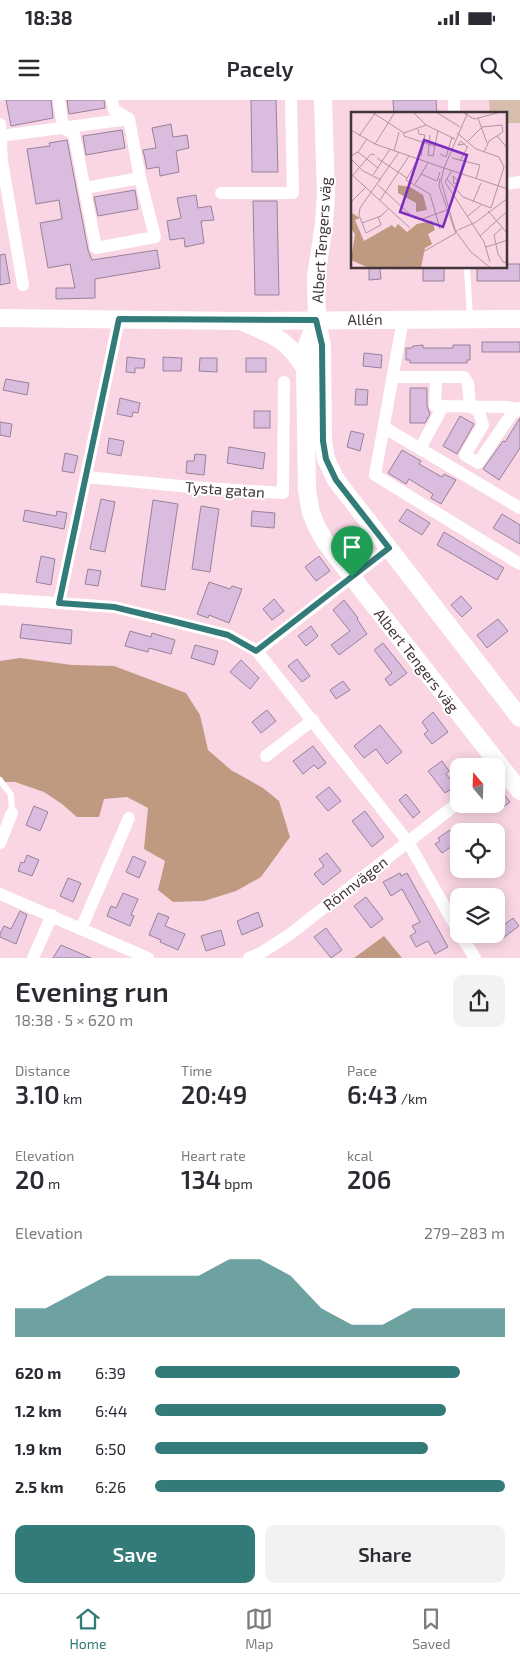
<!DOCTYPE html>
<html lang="en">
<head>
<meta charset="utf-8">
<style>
  :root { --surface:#fff; --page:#f2f2f3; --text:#2b2b33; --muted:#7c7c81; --line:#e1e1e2; --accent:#327b79 }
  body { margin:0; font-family:"Exo 2",sans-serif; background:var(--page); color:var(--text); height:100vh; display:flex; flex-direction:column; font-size:19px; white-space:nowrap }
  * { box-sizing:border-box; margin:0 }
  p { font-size:16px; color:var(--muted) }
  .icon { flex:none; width:28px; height:28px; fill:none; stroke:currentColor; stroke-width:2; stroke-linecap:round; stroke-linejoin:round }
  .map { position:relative; height:858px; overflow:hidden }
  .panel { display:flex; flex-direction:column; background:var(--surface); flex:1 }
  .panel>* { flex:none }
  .needle { width:32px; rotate:341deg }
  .fabs { position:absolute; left:450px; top:658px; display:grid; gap:10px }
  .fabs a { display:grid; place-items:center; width:55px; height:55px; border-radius:10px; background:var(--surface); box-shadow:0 2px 12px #0003; font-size:25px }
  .pin { position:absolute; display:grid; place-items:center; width:42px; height:42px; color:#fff; margin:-51px -21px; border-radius:50% 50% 50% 0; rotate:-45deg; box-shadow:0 0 5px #0007 }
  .pin .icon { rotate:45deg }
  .round { display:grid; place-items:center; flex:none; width:52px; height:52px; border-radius:10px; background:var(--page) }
  .overview { display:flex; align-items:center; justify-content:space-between; height:85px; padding:0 15px }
  h1 { font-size:28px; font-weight:600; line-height:38px }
  .figures { display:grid; grid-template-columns:repeat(3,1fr); gap:8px; height:85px; padding:5px 15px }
  .figures div { display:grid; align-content:center }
  .figures b { font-size:25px; font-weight:600 }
  .figures small { font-size:14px; font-weight:400 }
  .figures p { font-size:14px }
  .chart { height:140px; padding:10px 15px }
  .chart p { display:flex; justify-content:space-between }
  .chart svg { width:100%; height:90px; margin-top:5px; fill:var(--accent); opacity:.7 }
  .action { display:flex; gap:10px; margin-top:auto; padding:10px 15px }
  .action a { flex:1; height:58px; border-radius:10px; background:var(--accent); color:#fff; font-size:20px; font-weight:600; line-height:58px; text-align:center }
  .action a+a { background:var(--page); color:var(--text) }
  ul { padding:0 15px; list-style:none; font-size:16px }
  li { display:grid; grid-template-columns:80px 60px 1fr; align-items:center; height:38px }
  li i { height:12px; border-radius:6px; background:var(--accent) }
  .status { display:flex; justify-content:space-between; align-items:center; height:35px; padding:0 25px; background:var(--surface); direction:ltr }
  .status svg { height:14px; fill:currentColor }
  header { display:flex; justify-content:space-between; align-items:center; height:65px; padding:0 15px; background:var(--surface); font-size:22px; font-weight:600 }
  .tab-bar { display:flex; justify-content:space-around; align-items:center; height:70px; border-top:1px solid var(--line); background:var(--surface); font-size:14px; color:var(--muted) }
  .tab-bar a { display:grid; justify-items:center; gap:2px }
  .tab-bar .current { color:var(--accent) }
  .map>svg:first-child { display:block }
  .green { fill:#d7bdab }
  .forest { fill:#bf9a80 }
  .building { fill:#d9bcde; stroke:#97829a }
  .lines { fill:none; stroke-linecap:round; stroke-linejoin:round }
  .lane { stroke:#fff; stroke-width:6 }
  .street { stroke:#fff; stroke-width:12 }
  .secondary { stroke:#fff; stroke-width:18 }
  .route-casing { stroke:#fff; stroke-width:10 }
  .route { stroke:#327b79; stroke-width:6 }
  .labels { text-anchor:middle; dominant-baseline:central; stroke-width:4; stroke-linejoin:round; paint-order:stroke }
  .street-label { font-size:15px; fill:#423439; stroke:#fff }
  .inset-road { fill:none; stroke:#b095a0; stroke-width:1 }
  .view { fill:#7b2cbf; fill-opacity:0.15; stroke:#7b2cbf; stroke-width:2.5 }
  .inset-edge { fill:none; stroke:#423439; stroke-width:2.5 }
</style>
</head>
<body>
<div class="status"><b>18:38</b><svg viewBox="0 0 49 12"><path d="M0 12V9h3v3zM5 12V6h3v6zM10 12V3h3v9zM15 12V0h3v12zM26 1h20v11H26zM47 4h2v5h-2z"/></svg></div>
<header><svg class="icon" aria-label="menu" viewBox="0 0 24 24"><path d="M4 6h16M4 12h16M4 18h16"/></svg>Pacely<svg class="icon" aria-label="search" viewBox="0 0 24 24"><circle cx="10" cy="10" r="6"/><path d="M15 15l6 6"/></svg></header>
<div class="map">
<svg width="520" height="858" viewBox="0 0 520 858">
  <rect width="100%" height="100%" fill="#fad6e4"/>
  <!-- green -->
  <path class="green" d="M489 0H520V23H506V14H490Z"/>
  <!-- forest -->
  <g class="forest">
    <path d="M20 558 72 565 114 566 186 593 200 615 208 650 231 670 263 688 279 701 290 737 261 777 236 791 204 801 173 802 158 790 165 761 144 749 148 708 127 697 104 699 99 717H77L62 704 44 692 15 682H0V561Z"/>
    <path d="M384 836 402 858H354Z"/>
  </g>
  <!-- building -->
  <g class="building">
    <path d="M6 0H51L53 18 11 26Z"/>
    <path d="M67 0H104L105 8 69 14Z"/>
    <path d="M251 0H276L278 72H252Z"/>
    <path d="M393 0H436L437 14H394Z"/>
    <path d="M171 24 173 37 187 35 189 48 176 51 179 72 160 76 159 67 147 69 143 50 156 48 152 28Z"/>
    <path d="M122 30 125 48 86 55 83 36Z"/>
    <path d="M67 40 88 150 92 160 157 150 160 168 95 179V198L56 199V188H75L70 164 48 168 40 123 62 119 59 100 36 104 27 49 50 46 49 43Z"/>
    <path d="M135 90 138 109 98 116 94 97Z"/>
    <path d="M196 95 198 108 211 106 214 120 201 121 204 143 185 147 184 138 170 140 167 121 181 118 177 98Z"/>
    <path d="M253 101H277L279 195H255Z"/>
    <path d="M5 154 10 183 0 185V155Z"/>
    <path d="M506 164H520V181H477V168H506Z"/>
    <path d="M369 168H380L381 179 369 180Z"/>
    <rect x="423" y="168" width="21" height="13"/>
    <rect x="482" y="242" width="38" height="10"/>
    <path d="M423 245V248H453V245H470V260H467V263H410V260H406V248H412L413 246Z"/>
    <path d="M364 253 382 255 381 268 363 266Z"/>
    <path d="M127 257 145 259 144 268H135V273L126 272Z"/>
    <path d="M163 257 182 258 181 271H163Z"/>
    <path d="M200 258H217V272L199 271Z"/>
    <rect x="246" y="258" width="20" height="14"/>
    <path d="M6 279 29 283 27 295 3 290Z"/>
    <path d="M410 288H427V306L430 314 425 323H410Z"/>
    <path d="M356 289 368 290 367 305H355Z"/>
    <path d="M120 298 140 303 138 313 133 312 132 317 117 314Z"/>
    <rect x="254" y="311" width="16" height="17"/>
    <path d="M460 316 474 324 457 354 443 346Z"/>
    <path d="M520 318V348L499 380 483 369 503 341 505 342Z"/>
    <path d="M0 322 12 324 10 337 0 335Z"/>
    <path d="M351 331 364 334 360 351 347 347Z"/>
    <path d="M109 338 124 341 121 356 107 353Z"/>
    <path d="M229 347 265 353 263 369 227 363Z"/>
    <path d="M402 350 421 361 419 364 442 377 444 374 456 380 441 404 431 398 433 394 409 379 406 384 388 373Z"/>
    <path d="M65 353 78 356 74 373 62 371Z"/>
    <path d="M195 354 206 355 204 375 186 373 187 361H194Z"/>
    <path d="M101 399 115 402 105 452 90 449Z"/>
    <path d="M153 400 178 404 165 490 141 486Z"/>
    <path d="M201 406 219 409 210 472 192 469Z"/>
    <path d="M407 409 430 423 422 435 399 421Z"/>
    <path d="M25 410 56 416 57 411 67 413 64 429 23 421Z"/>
    <path d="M252 411 275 413 274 428 251 426Z"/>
    <path d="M502 414 520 425V444L493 428Z"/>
    <path d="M444 432 504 468 497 480 437 445Z"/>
    <path d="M41 456 55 459 51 485 36 482Z"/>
    <path d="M319 456 330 471 316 481 305 467Z"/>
    <path d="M88 469 101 471 98 486 85 484Z"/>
    <path d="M209 482 230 489 232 486 242 489 229 523 209 515 208 518 197 514Z"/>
    <path d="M461 496 472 508 462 517 451 505Z"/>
    <path d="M274 499 284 511 272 520 263 509Z"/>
    <path d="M344 500 358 518 357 519 367 534 339 555 331 545 350 531 333 510Z"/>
    <path d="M498 519 508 531 487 548 477 535Z"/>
    <path d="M22 524 72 530 71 544 20 538Z"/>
    <path d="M311 526 318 536 306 546 298 536Z"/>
    <path d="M130 531 151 537 152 533 175 540 171 554 149 548 148 552 125 546Z"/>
    <path d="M383 543 407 573 390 586 385 579 392 573 374 550Z"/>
    <path d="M195 545 218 551 214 565 191 558Z"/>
    <path d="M297 559 310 576 302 582 288 566Z"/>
    <path d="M241 560 259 578 250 589 230 572Z"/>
    <path d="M343 581 350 590 336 599 330 590Z"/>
    <path d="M267 610 276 621 261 633 252 622Z"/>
    <path d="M433 612 448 632 432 644 424 634 428 631 422 622Z"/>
    <path d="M380 625 402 652 387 664 376 649 364 658 354 646Z"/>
    <path d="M313 646 326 663 318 669 314 665 303 674 293 661Z"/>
    <path d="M442 661 449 671 446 674 453 683 451 685 453 688 445 693 428 671Z"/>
    <path d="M496 684 510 702 501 709 496 703Z"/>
    <path d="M329 687 341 701 328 711 316 697Z"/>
    <path d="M406 694 420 712 413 718 399 700Z"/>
    <path d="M34 706 48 712 40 731 26 725Z"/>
    <path d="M365 711 384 737 372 747 352 721Z"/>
    <path d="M450 730 458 742 442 753 435 744 440 741 438 738Z"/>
    <path d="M327 753 341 771 323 785 314 774 324 766 319 759Z"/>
    <path d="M27 755 39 760 32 776 18 771 21 762 24 763Z"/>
    <path d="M133 756 146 762 139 778 126 772Z"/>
    <path d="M400 773 401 776 407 773 448 847 435 854 428 841 416 847 410 836 416 832 412 826 420 822 402 789 391 796 383 782Z"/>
    <path d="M68 778 81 783 73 802 60 796Z"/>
    <path d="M123 793 138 799 131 815 134 816 130 826 107 816 111 806 116 808Z"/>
    <path d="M366 797 383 819 371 828 354 806Z"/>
    <path d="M20 811 27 815 16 844 0 837V834L4 826 11 829Z"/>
    <path d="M258 812 263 826 242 835 237 821Z"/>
    <path d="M158 813 169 817 165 826 185 834 178 850 160 842 161 840 149 835Z"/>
    <path d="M513 818 519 826 498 842 492 834H496V831Z"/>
    <path d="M326 828 342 850 331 858 314 837Z"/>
    <path d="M221 830 225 845 206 851 201 836Z"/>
    <path d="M61 845 91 858H53Z"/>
  </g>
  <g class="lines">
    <!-- lane -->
    <g class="lane">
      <path d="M467 168 470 218"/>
      <path d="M0 680 11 695 12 713"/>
    </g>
    <!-- street -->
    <g class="street">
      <path d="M59 0 63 28 74 34 96 148 155 137 140 78 129 19 114 10 112 0"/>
      <path d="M454 0V14"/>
      <path d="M0 24 2 61 23 185"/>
      <path d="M0 36 129 19"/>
      <path d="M506 84 520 82"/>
      <path d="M85 88 140 78"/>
      <path d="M221 93H293L291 0"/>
      <path d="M403 219 375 375 520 464"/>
      <path d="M393 277H436"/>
      <path d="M470 306 468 283 464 277H436L435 306 507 307 518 309"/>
      <path d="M470 306 479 312 483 325 465 355 478 363 511 315 520 308"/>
      <path d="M385 328 520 408"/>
      <path d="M420 349 443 306"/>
      <path d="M86 377 191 387 283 393 284 282"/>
      <path d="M0 499 114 507 228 535 257 551 408 742 459 832"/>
      <path d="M59 503 119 219"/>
      <path d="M257 551 389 448"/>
      <path d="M266 656 313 620"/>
      <path d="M0 743 12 713"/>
      <path d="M0 794 148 858"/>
      <path d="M81 829 129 718"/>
      <path d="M460 834 475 858"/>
      <path d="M33 858 52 815"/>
      <path d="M249 858 261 853 289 835 459 702"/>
    </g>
    <!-- secondary -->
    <g class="secondary">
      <path d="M323 0 326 94 324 124 316 177 317 220 322 245 323 341 326 359 336 380 520 618"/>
      <path d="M0 218 239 221 520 219"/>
      <path d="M317 220 307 245 305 268 307 390 311 413 317 427 324 440 352 477 520 691"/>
      <path d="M245 223C275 236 287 239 305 268"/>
    </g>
  </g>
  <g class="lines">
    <defs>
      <path id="route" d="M119 219 316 220 322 245 323 341 326 359 336 380 389 448 256 551 228 535 168 520 114 507 59 503Z"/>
    </defs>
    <!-- route casing -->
    <use href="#route" class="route-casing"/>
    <!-- route -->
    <use href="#route" class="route"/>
  </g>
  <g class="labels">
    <!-- street labels -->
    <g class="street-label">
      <text transform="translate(321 140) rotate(-86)">Albert Tengers väg</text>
      <text transform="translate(365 219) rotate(-1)">Allén</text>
      <text transform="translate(225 389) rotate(4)">Tysta gatan</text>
      <text transform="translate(417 560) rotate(52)">Albert Tengers väg</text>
      <text transform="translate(355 783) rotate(-38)">Rönnvägen</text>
    </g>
  </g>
  <!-- overview -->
  <g transform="translate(351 12)">
    <rect width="156" height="156" fill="#fad6e4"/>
    <path d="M47 73 59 75 72 83 76 98 65 100V91L47 81ZM1 101 9 106 4 108 13 129 41 113 44 116 47 112 56 120 66 112 81 109 84 118 77 122 81 132 74 136 70 156H18L0 148 4 122 0 117Z" fill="#bf9a80"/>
    <path class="inset-road" d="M21 0 53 21V24L83 34M62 0 75 13 104 27M85 0 109 15M111 0 123 7 150 0M117 0 93 56 157 77M127 6 136 31M67 17 68 22 74 23 70 44M0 18 24 32 93 56M53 21 75 13M106 21 125 37 148 45 153 55 140 96M79 23 77 43 82 44 87 18M8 24 25 0M146 24 157 37M117 29 131 15 151 13 152 20 138 29 133 40M24 32 44 0M114 32 107 33 110 29 116 35M43 39 48 20M7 40 27 56M89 42 95 45 101 25M0 44 7 40 16 27M26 46 56 66M101 46 129 53 125 67M0 47 12 59 30 68M66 49 55 68 79 82 89 117M109 49 117 34M93 56 90 69 105 121 106 118M101 58 94 70 133 130 139 150M0 62 59 116M70 62 86 69 89 60M2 63 20 42 24 43M22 63 39 37M89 66 88 74 104 119M96 67 112 85 140 96M107 69 102 64 103 72 109 69M64 72 77 51M27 73 63 106 71 107 96 98M29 88 58 44M0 90 15 75M122 90 130 71M137 99 157 122M117 104 130 93M27 105 30 113 15 121 8 103 9 96 48 40M11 111 30 104 38 96M151 116 143 123 147 142 153 151 157 148M107 118 125 110 157 86M106 121 120 140 141 157M129 124 154 101M135 135 157 128M42 157 105 121"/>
    <path class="view" d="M73 28 116 43 92 115 49 100Z"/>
    <rect width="156" height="156" class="inset-edge"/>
  </g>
</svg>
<div class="fabs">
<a><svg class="needle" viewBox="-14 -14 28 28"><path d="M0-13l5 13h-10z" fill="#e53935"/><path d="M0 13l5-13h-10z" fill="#7c7c81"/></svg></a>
<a><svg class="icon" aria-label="locate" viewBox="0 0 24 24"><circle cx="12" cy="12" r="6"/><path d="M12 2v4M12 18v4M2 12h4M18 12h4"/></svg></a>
<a><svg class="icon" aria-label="layers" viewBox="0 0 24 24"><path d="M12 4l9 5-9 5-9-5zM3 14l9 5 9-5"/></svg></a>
</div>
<div class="pin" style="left:352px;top:477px;background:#1e9e55"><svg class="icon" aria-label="arrive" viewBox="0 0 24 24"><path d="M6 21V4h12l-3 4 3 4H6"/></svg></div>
</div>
<section class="panel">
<div class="overview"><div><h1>Evening run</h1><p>18:38 · 5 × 620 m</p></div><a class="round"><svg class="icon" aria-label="share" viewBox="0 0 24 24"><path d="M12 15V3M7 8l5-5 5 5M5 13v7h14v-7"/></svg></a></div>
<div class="figures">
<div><p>Distance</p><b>3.10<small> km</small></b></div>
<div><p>Time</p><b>20:49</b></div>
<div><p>Pace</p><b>6:43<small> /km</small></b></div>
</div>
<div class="figures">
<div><p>Elevation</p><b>20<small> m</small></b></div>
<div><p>Heart rate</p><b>134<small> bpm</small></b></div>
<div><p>kcal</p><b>206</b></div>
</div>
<div class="chart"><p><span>Elevation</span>279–283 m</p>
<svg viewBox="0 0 160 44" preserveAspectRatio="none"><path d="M0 44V30L10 30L20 22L30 14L40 14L50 14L60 14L70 6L80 6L90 14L100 30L110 38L120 38L130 30L140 30L150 30L160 30V44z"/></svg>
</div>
<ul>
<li><b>620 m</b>6:39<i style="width:87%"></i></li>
<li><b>1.2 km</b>6:44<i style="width:83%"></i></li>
<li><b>1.9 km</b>6:50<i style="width:78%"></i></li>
<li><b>2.5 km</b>6:26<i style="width:100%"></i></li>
</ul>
<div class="action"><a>Save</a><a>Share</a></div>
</section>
<nav class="tab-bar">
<a class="current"><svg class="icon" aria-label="home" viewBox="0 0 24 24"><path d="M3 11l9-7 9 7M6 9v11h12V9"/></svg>Home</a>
<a><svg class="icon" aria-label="map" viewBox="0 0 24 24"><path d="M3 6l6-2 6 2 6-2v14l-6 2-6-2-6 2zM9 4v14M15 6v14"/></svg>Map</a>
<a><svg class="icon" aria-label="saved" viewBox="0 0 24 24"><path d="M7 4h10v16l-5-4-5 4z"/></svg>Saved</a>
</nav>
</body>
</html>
